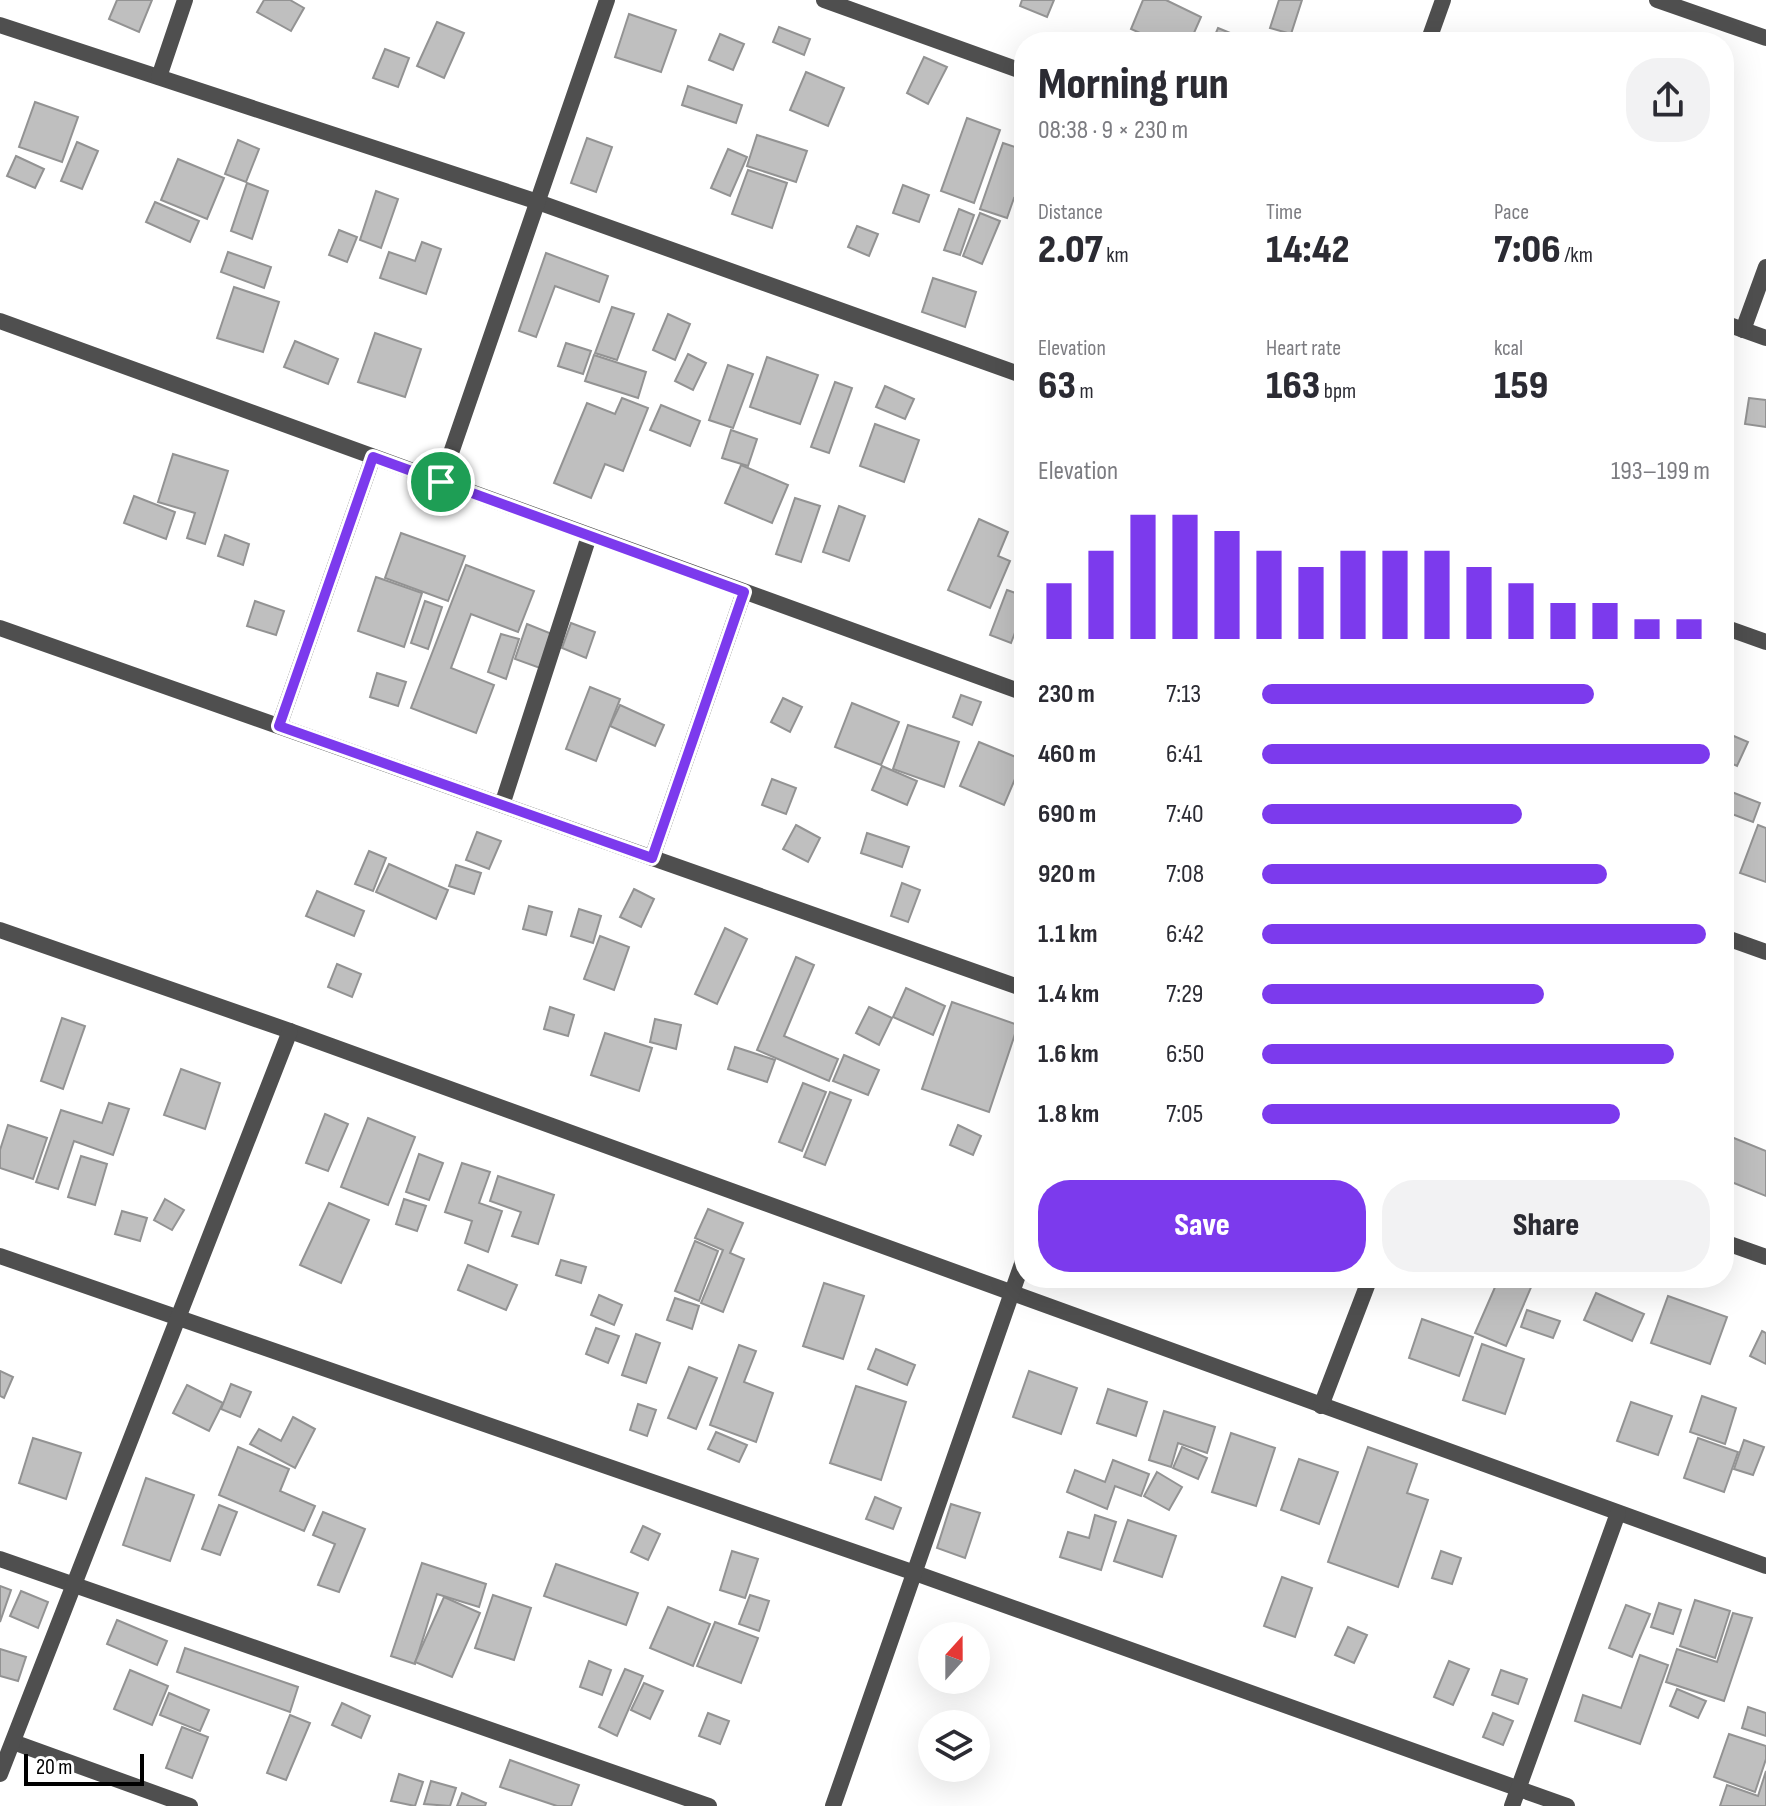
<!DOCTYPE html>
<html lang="en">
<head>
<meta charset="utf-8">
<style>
  :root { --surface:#fff; --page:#f2f2f3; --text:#2b2b33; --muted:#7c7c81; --accent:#7c3aed }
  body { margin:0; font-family:"Sofia Sans Condensed",sans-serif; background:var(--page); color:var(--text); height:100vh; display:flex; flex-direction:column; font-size:30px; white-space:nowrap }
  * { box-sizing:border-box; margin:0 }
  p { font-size:26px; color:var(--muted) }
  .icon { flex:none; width:44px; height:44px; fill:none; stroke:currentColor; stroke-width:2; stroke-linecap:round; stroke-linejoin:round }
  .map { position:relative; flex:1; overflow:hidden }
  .panel { position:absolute; left:1014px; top:32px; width:720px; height:1256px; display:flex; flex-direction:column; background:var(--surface); border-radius:32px; box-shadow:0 8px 32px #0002 }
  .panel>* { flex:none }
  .needle { width:52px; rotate:21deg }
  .tools { position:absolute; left:918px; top:1622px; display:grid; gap:16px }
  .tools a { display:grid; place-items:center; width:72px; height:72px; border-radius:50%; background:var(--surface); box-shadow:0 8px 32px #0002; font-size:40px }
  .scale { position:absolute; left:24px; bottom:20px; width:120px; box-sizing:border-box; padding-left:8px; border:4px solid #000; border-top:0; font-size:22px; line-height:28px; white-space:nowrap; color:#000; -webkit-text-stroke:6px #fff; paint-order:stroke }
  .pin { position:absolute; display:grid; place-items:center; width:68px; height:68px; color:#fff; margin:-34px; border:4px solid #fff; border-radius:50%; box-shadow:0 2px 8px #0007 }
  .round { display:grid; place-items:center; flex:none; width:84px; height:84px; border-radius:32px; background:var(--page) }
  .overview { display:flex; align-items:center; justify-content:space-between; height:136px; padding:0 24px }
  h1 { font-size:44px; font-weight:800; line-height:60px }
  .figures { display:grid; grid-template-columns:repeat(3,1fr); gap:12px; height:136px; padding:8px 24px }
  .figures div { display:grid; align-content:center }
  .figures b { font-size:40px; font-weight:800 }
  .figures small { font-size:22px; font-weight:400 }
  .figures p { font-size:22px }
  .chart { height:224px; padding:16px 24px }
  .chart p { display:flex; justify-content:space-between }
  .chart svg { width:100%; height:144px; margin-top:8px; stroke:var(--accent); stroke-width:6 }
  .button { display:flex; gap:16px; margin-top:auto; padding:16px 24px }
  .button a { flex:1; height:92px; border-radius:32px; background:var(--accent); color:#fff; font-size:32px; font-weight:800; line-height:92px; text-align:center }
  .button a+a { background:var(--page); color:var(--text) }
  ul { padding:0 24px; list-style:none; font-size:26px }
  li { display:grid; grid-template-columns:128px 96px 1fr; align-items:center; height:60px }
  li i { height:20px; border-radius:10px; background:var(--accent) }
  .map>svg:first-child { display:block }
  .building { fill:#bfbfbf; stroke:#939393; stroke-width:2 }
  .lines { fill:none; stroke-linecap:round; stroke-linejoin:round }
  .minor { stroke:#4f4f4f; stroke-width:16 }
  .route-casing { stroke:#fff; stroke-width:16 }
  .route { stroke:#7c3aed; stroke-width:10 }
</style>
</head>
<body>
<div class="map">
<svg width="1766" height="1806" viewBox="0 0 1766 1806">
  <rect width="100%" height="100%" fill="#fff"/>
  <!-- building -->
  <g class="building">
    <path d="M117 0H152L139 32 109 19Z"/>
    <path d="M264 0H290L304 8 291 31 257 12Z"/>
    <path d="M1022 0H1054L1047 17 1020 6Z"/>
    <path d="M1143 0H1166L1201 17 1190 42H1160L1131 29Z"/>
    <path d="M1279 0H1302L1291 34 1270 28Z"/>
    <path d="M629 14 676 30 661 72 615 57Z"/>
    <path d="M437 22 464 33 444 78 417 66Z"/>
    <path d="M779 27 810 39 804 55 773 42Z"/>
    <path d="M1218 28 1252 42H1212Z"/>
    <path d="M720 34 744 44 733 70 709 60Z"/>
    <path d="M385 49 409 58 398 87 373 78Z"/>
    <path d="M924 57 947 67 928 104 907 93Z"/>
    <path d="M806 72 844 88 828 126 790 110Z"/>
    <path d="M688 86 742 105 736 123 682 105Z"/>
    <path d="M35 102 78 117 62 162 19 147Z"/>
    <path d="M967 118 1000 130 974 203 941 191Z"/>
    <path d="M757 135 807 151 796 182 747 166Z"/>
    <path d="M587 138 612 147 596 192 571 183Z"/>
    <path d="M238 140 259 149 246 182 225 174Z"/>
    <path d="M77 142 98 151 82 189 61 181Z"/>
    <path d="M1003 143 1024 150V202L1014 198 1007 218 980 209Z"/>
    <path d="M728 149 747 157 730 196 711 188Z"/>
    <path d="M16 156 44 169 35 188 7 176Z"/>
    <path d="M178 159 224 178 207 219 161 200Z"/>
    <path d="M748 170 787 183 772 228 732 214Z"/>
    <path d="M247 183 268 191 252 239 231 231Z"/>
    <path d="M903 185 929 195 919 222 893 213Z"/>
    <path d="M376 191 398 199 381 248 360 240Z"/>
    <path d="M155 202 199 221 190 242 146 222Z"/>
    <path d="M959 209 974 215 960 255 944 250Z"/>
    <path d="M980 213 1000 221 982 264 963 256Z"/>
    <path d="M857 226 878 234 869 256 848 247Z"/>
    <path d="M339 230 357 237 347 262 329 255Z"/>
    <path d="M422 242 441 249 426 294 380 278 389 252 415 261Z"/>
    <path d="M228 252 271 267 264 288 221 272Z"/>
    <path d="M546 253 608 276 599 302 555 286 536 337 519 331Z"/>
    <path d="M933 278 976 292 965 327 922 312Z"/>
    <path d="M234 287 279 302 263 352 217 338Z"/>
    <path d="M612 307 634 314 617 360 595 353Z"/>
    <path d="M668 314 690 324 675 360 653 350Z"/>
    <path d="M375 333 421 349 405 397 358 382Z"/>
    <path d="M295 341 338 359 328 384 284 367Z"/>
    <path d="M566 343 591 351 583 374 558 366Z"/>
    <path d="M688 354 706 363 693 390 675 381Z"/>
    <path d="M594 355 646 372 638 398 585 381Z"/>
    <path d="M767 357 818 375 800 424 750 407Z"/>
    <path d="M728 365 753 374 733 428 709 420Z"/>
    <path d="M835 382 852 388 829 453 811 447Z"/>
    <path d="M885 386 914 399 905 419 876 407Z"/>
    <path d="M622 398 648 408 623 471 605 464 591 498 554 483 587 403 615 414Z"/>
    <path d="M1749 398 1766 400V427L1745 424Z"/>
    <path d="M661 405 700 421 690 446 650 430Z"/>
    <path d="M875 424 919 440 904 482 860 466Z"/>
    <path d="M731 430 757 439 748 466 722 458Z"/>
    <path d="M173 454 228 471 205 544 187 538 195 513 158 502Z"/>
    <path d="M741 465 788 485 772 523 725 503Z"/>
    <path d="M134 496 175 512 166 539 124 523Z"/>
    <path d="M795 498 820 506 801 562 776 554Z"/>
    <path d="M839 506 865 516 849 561 823 552Z"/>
    <path d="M979 519 1008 532 998 556 1010 561 990 608 948 590Z"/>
    <path d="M401 533 465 556 448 601 385 578Z"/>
    <path d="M225 535 249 544 243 565 218 556Z"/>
    <path d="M466 565 534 591 518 632 471 614 451 668 494 685 476 733 411 708Z"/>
    <path d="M376 577 422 593 404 647 358 631Z"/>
    <path d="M1007 590 1024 596V609L1011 643 990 635Z"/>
    <path d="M255 601 284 611 276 635 247 626Z"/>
    <path d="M425 601 442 607 428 649 411 643Z"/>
    <path d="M571 623 595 632 586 658 562 648Z"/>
    <path d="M527 624 552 634 540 668 515 659Z"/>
    <path d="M501 634 519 639 506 679 488 672Z"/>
    <path d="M377 673 406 682 398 706 370 697Z"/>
    <path d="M590 687 620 699 596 761 566 749Z"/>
    <path d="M961 695 981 702 972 725 953 717Z"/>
    <path d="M783 698 802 707 790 732 771 722Z"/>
    <path d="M852 703 899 722 881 765 835 747Z"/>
    <path d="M620 705 664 725 655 746 610 726Z"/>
    <path d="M908 725 959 742 944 787 893 769Z"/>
    <path d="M1729 734 1748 742 1737 766 1724 760Z"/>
    <path d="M979 742 1023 760 1004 805 960 786Z"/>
    <path d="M882 766 917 781 907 805 872 790Z"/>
    <path d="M772 779 796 788 786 814 762 805Z"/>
    <path d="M1724 789 1760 803 1753 822 1724 811Z"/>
    <path d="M796 825 820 838 808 862 783 849Z"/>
    <path d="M1758 825 1766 828V882L1740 873Z"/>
    <path d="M477 832 501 841 489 869 466 860Z"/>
    <path d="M867 833 909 847 902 867 861 853Z"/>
    <path d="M369 851 386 858 373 891 355 884Z"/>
    <path d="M389 864 448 890 436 919 376 892Z"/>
    <path d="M456 865 481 873 474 894 449 886Z"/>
    <path d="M902 883 920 890 908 922 891 916Z"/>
    <path d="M634 889 654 899 641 927 620 917Z"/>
    <path d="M317 891 364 911 354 936 306 916Z"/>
    <path d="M529 906 552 912 546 935 523 929Z"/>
    <path d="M579 909 601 916 593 943 571 936Z"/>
    <path d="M725 928 747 939 717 1004 695 994Z"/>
    <path d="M600 936 629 947 614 990 584 979Z"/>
    <path d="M796 957 814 965 784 1036 838 1059 829 1081 757 1050Z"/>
    <path d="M337 964 361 974 352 997 328 987Z"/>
    <path d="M906 988 945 1006 933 1035 893 1017Z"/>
    <path d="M952 1002 1018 1025 989 1112 922 1089Z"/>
    <path d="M550 1007 574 1015 568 1036 544 1029Z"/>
    <path d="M869 1007 892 1018 879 1045 856 1033Z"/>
    <path d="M62 1018 85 1026 63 1089 41 1081Z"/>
    <path d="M655 1019 681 1025 676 1049 650 1042Z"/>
    <path d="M605 1033 652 1048 639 1091 591 1075Z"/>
    <path d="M735 1047 775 1060 767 1082 728 1069Z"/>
    <path d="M844 1055 879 1070 868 1095 833 1081Z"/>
    <path d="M181 1069 220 1083 205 1129 164 1115Z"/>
    <path d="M803 1083 826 1092 802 1151 779 1142Z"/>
    <path d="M830 1092 851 1100 825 1165 804 1157Z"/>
    <path d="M109 1103 129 1109 113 1155 74 1141 58 1189 36 1182 61 1110 102 1123Z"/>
    <path d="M325 1114 348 1124 328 1171 306 1163Z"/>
    <path d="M368 1118 415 1137 388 1205 341 1187Z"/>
    <path d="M8 1125 47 1138 33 1179 0 1168V1150Z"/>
    <path d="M958 1125 981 1136 973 1155 950 1145Z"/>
    <path d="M1724 1134 1766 1151V1196L1724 1179Z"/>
    <path d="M419 1154 443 1163 429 1200 406 1192Z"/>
    <path d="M81 1156 107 1164 95 1205 68 1197Z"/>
    <path d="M462 1163 490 1172 479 1203 502 1211 488 1252 465 1243 472 1221 445 1212Z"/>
    <path d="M498 1176 554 1195 538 1244 512 1236 521 1212 490 1201Z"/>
    <path d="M165 1199 184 1210 172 1230 154 1220Z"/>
    <path d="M404 1199 426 1206 417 1231 396 1224Z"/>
    <path d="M329 1203 369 1220 341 1283 300 1265Z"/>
    <path d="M708 1209 743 1223 730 1253 744 1259 723 1312 701 1303 723 1250 695 1238Z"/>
    <path d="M122 1211 147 1218 140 1241 115 1234Z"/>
    <path d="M695 1241 718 1251 699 1301 675 1291Z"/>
    <path d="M561 1260 586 1267 581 1283 556 1275Z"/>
    <path d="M468 1265 517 1285 506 1310 458 1290Z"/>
    <path d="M1499 1278H1535L1506 1346 1475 1333Z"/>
    <path d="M824 1283 864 1296 843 1359 803 1346Z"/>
    <path d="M1596 1293 1644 1314 1632 1341 1584 1320Z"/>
    <path d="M599 1295 622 1305 614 1325 591 1315Z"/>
    <path d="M1668 1296 1727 1317 1710 1364 1651 1343Z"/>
    <path d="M675 1298 699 1306 692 1329 667 1320Z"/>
    <path d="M1527 1310 1560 1321 1553 1338 1521 1327Z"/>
    <path d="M1422 1319 1473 1337 1459 1376 1409 1358Z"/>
    <path d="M596 1328 619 1336 608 1363 586 1354Z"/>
    <path d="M1762 1331 1766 1333V1364L1750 1356Z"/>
    <path d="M636 1334 660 1343 646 1383 622 1375Z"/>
    <path d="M1482 1344 1524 1359 1505 1414 1463 1400Z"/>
    <path d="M739 1345 756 1351 744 1382 773 1393 756 1442 710 1425Z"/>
    <path d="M876 1349 915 1365 907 1385 868 1369Z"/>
    <path d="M689 1367 717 1378 696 1429 668 1418Z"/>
    <path d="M0 1371 13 1377 4 1398 0 1396Z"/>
    <path d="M1029 1371 1077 1388 1061 1434 1013 1417Z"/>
    <path d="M231 1384 251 1392 240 1417 221 1409Z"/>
    <path d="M187 1385 223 1403 209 1431 173 1413Z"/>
    <path d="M856 1386 906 1402 881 1480 830 1463Z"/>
    <path d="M1108 1389 1147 1402 1136 1436 1097 1423Z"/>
    <path d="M1702 1396 1736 1408 1725 1444 1690 1432Z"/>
    <path d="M1631 1402 1672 1416 1658 1455 1617 1441Z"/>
    <path d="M638 1404 656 1410 647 1436 630 1430Z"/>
    <path d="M1164 1411 1215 1427 1207 1453 1178 1443 1171 1467 1149 1460Z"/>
    <path d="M293 1417 315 1429 295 1468 250 1444 259 1429 281 1441Z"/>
    <path d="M716 1432 747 1445 739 1462 708 1449Z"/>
    <path d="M1231 1433 1275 1448 1256 1506 1212 1492Z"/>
    <path d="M33 1438 81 1453 66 1499 19 1483Z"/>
    <path d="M1698 1438 1738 1452 1724 1492 1684 1478Z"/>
    <path d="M1744 1440 1764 1447 1753 1475 1734 1469Z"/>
    <path d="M238 1447 289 1469 280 1491 315 1506 304 1531 219 1495Z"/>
    <path d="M1182 1447 1207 1458 1198 1479 1173 1468Z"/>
    <path d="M1368 1447 1417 1464 1407 1493 1428 1500 1398 1587 1328 1562Z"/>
    <path d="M1299 1459 1338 1472 1319 1524 1281 1510Z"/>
    <path d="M1113 1460 1149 1474 1141 1496 1115 1486 1107 1509 1067 1492 1075 1470 1105 1482Z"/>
    <path d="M1157 1472 1182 1487 1169 1510 1144 1496Z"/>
    <path d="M146 1478 194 1495 170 1561 123 1545Z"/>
    <path d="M875 1497 901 1508 893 1529 866 1519Z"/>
    <path d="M951 1504 980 1513 965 1558 937 1548Z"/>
    <path d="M219 1505 237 1512 220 1555 202 1549Z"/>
    <path d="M323 1512 365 1529 339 1592 318 1585 335 1544 313 1535Z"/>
    <path d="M1095 1515 1116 1522 1101 1570 1060 1557 1068 1532 1089 1538Z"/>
    <path d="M1128 1520 1176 1536 1162 1577 1114 1561Z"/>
    <path d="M643 1526 660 1534 648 1560 631 1552Z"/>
    <path d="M732 1551 758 1559 745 1598 720 1590Z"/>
    <path d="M1441 1551 1461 1558 1452 1584 1432 1578Z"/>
    <path d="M422 1563 486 1584 479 1607 437 1594 415 1664 391 1656Z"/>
    <path d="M556 1564 638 1593 626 1625 544 1596Z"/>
    <path d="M1282 1577 1312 1588 1295 1637 1264 1626Z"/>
    <path d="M0 1586 11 1590 0 1622Z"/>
    <path d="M21 1591 48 1602 38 1628 10 1616Z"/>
    <path d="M493 1595 531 1608 514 1660 475 1648Z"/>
    <path d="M750 1595 769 1601 759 1631 739 1624Z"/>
    <path d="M444 1597 480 1613 452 1677 415 1662Z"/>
    <path d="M1695 1600 1730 1611 1715 1658 1680 1646Z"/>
    <path d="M1659 1603 1681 1610 1673 1634 1651 1627Z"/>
    <path d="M1626 1605 1650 1614 1632 1657 1609 1648Z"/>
    <path d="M668 1607 710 1624 693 1666 650 1648Z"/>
    <path d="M1733 1613 1752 1618 1724 1701 1666 1682 1677 1649 1717 1662Z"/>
    <path d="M117 1620 167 1641 157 1665 107 1644Z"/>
    <path d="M715 1622 758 1638 741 1683 697 1666Z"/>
    <path d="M1348 1627 1367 1635 1354 1663 1335 1655Z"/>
    <path d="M185 1648 298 1687 290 1712 177 1672Z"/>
    <path d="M0 1649 26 1657 18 1681 0 1676Z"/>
    <path d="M1640 1655 1668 1665 1640 1744 1575 1721 1583 1695 1621 1708Z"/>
    <path d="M589 1661 611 1670 602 1695 580 1687Z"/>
    <path d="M1449 1661 1469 1669 1453 1705 1434 1697Z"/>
    <path d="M625 1669 643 1676 617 1736 599 1727Z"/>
    <path d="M130 1670 168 1686 152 1725 114 1709Z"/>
    <path d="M1501 1670 1527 1679 1518 1704 1492 1695Z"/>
    <path d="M644 1683 663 1691 650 1719 631 1710Z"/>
    <path d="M1677 1689 1706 1701 1698 1718 1670 1706Z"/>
    <path d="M169 1693 209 1710 200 1731 160 1715Z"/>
    <path d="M342 1703 370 1716 361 1738 332 1725Z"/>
    <path d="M1748 1707 1766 1713V1736L1742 1728Z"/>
    <path d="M708 1713 729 1721 720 1744 699 1736Z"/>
    <path d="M1493 1713 1513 1721 1503 1745 1483 1737Z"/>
    <path d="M290 1715 310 1723 286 1780 267 1773Z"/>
    <path d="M182 1727 208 1737 192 1778 166 1768Z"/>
    <path d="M1729 1734 1766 1746V1759L1755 1792 1714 1777Z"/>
    <path d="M510 1760 579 1785 571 1806H557L500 1787Z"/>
    <path d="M1766 1771V1806H1720L1727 1785 1758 1796Z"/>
    <path d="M399 1774 423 1782 415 1806 391 1801Z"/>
    <path d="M431 1781 456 1788 450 1806 424 1804Z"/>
    <path d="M462 1793 486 1803 485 1806H457Z"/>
  </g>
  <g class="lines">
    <!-- minor -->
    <g class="minor">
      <path d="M824 0 1024 72"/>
      <path d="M1657 0 1766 38"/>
      <path d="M0 25 535 201 1024 376"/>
      <path d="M1428 42 1443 0"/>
      <path d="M159 77 185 0"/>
      <path d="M0 321 1024 693"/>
      <path d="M1724 323 1766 338"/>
      <path d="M1743 330 1766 267"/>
      <path d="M441 482 607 0"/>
      <path d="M1724 627 1766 642"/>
      <path d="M0 628 1024 989"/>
      <path d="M279 726 373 457"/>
      <path d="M502 805 589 536"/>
      <path d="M652 858 744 592"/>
      <path d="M0 930 290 1031 1766 1566"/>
      <path d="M1724 937 1766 952"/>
      <path d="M1724 1242 1766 1257"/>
      <path d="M0 1256 915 1573 1567 1806"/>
      <path d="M1321 1406 1370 1278"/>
      <path d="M0 1559 709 1806"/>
      <path d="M13 1742 190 1806"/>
      <path d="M0 1774 290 1031"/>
      <path d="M833 1806 1024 1258"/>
      <path d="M1512 1806 1618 1513"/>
    </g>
  </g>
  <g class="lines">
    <defs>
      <path id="route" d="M373 457 744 592 652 858 279 726Z"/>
    </defs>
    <!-- route casing -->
    <use href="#route" class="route-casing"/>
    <!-- route -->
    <use href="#route" class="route"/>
  </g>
</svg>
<div class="tools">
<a><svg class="needle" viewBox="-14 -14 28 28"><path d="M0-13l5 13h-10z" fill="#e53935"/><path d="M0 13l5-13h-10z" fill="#7c7c81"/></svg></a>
<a><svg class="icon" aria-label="layers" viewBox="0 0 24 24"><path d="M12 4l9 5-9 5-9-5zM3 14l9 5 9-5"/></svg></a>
</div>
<div class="scale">20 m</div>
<div class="pin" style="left:441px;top:482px;background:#1e9e55"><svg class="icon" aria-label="arrive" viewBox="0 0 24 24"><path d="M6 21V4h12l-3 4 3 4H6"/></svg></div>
<section class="panel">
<div class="overview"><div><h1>Morning run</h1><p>08:38 · 9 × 230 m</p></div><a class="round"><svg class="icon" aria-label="share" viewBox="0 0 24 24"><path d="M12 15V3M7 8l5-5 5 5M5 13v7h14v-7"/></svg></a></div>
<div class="figures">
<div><p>Distance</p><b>2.07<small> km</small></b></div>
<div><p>Time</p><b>14:42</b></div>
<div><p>Pace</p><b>7:06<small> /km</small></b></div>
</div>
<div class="figures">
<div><p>Elevation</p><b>63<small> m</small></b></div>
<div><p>Heart rate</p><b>163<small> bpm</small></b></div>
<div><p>kcal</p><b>159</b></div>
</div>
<div class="chart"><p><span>Elevation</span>193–199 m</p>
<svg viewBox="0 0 160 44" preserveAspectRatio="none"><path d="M5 44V27M15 44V17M25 44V6M35 44V6M45 44V11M55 44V17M65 44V22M75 44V17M85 44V17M95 44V17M105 44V22M115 44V27M125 44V33M135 44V33M145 44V38M155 44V38"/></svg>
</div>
<ul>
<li><b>230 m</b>7:13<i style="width:74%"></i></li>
<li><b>460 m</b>6:41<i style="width:100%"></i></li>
<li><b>690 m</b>7:40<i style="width:58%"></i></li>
<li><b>920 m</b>7:08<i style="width:77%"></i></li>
<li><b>1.1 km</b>6:42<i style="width:99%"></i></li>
<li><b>1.4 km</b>7:29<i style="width:63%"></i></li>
<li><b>1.6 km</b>6:50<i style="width:92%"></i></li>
<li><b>1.8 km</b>7:05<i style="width:80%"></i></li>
</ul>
<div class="button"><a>Save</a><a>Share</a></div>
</section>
</div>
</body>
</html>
